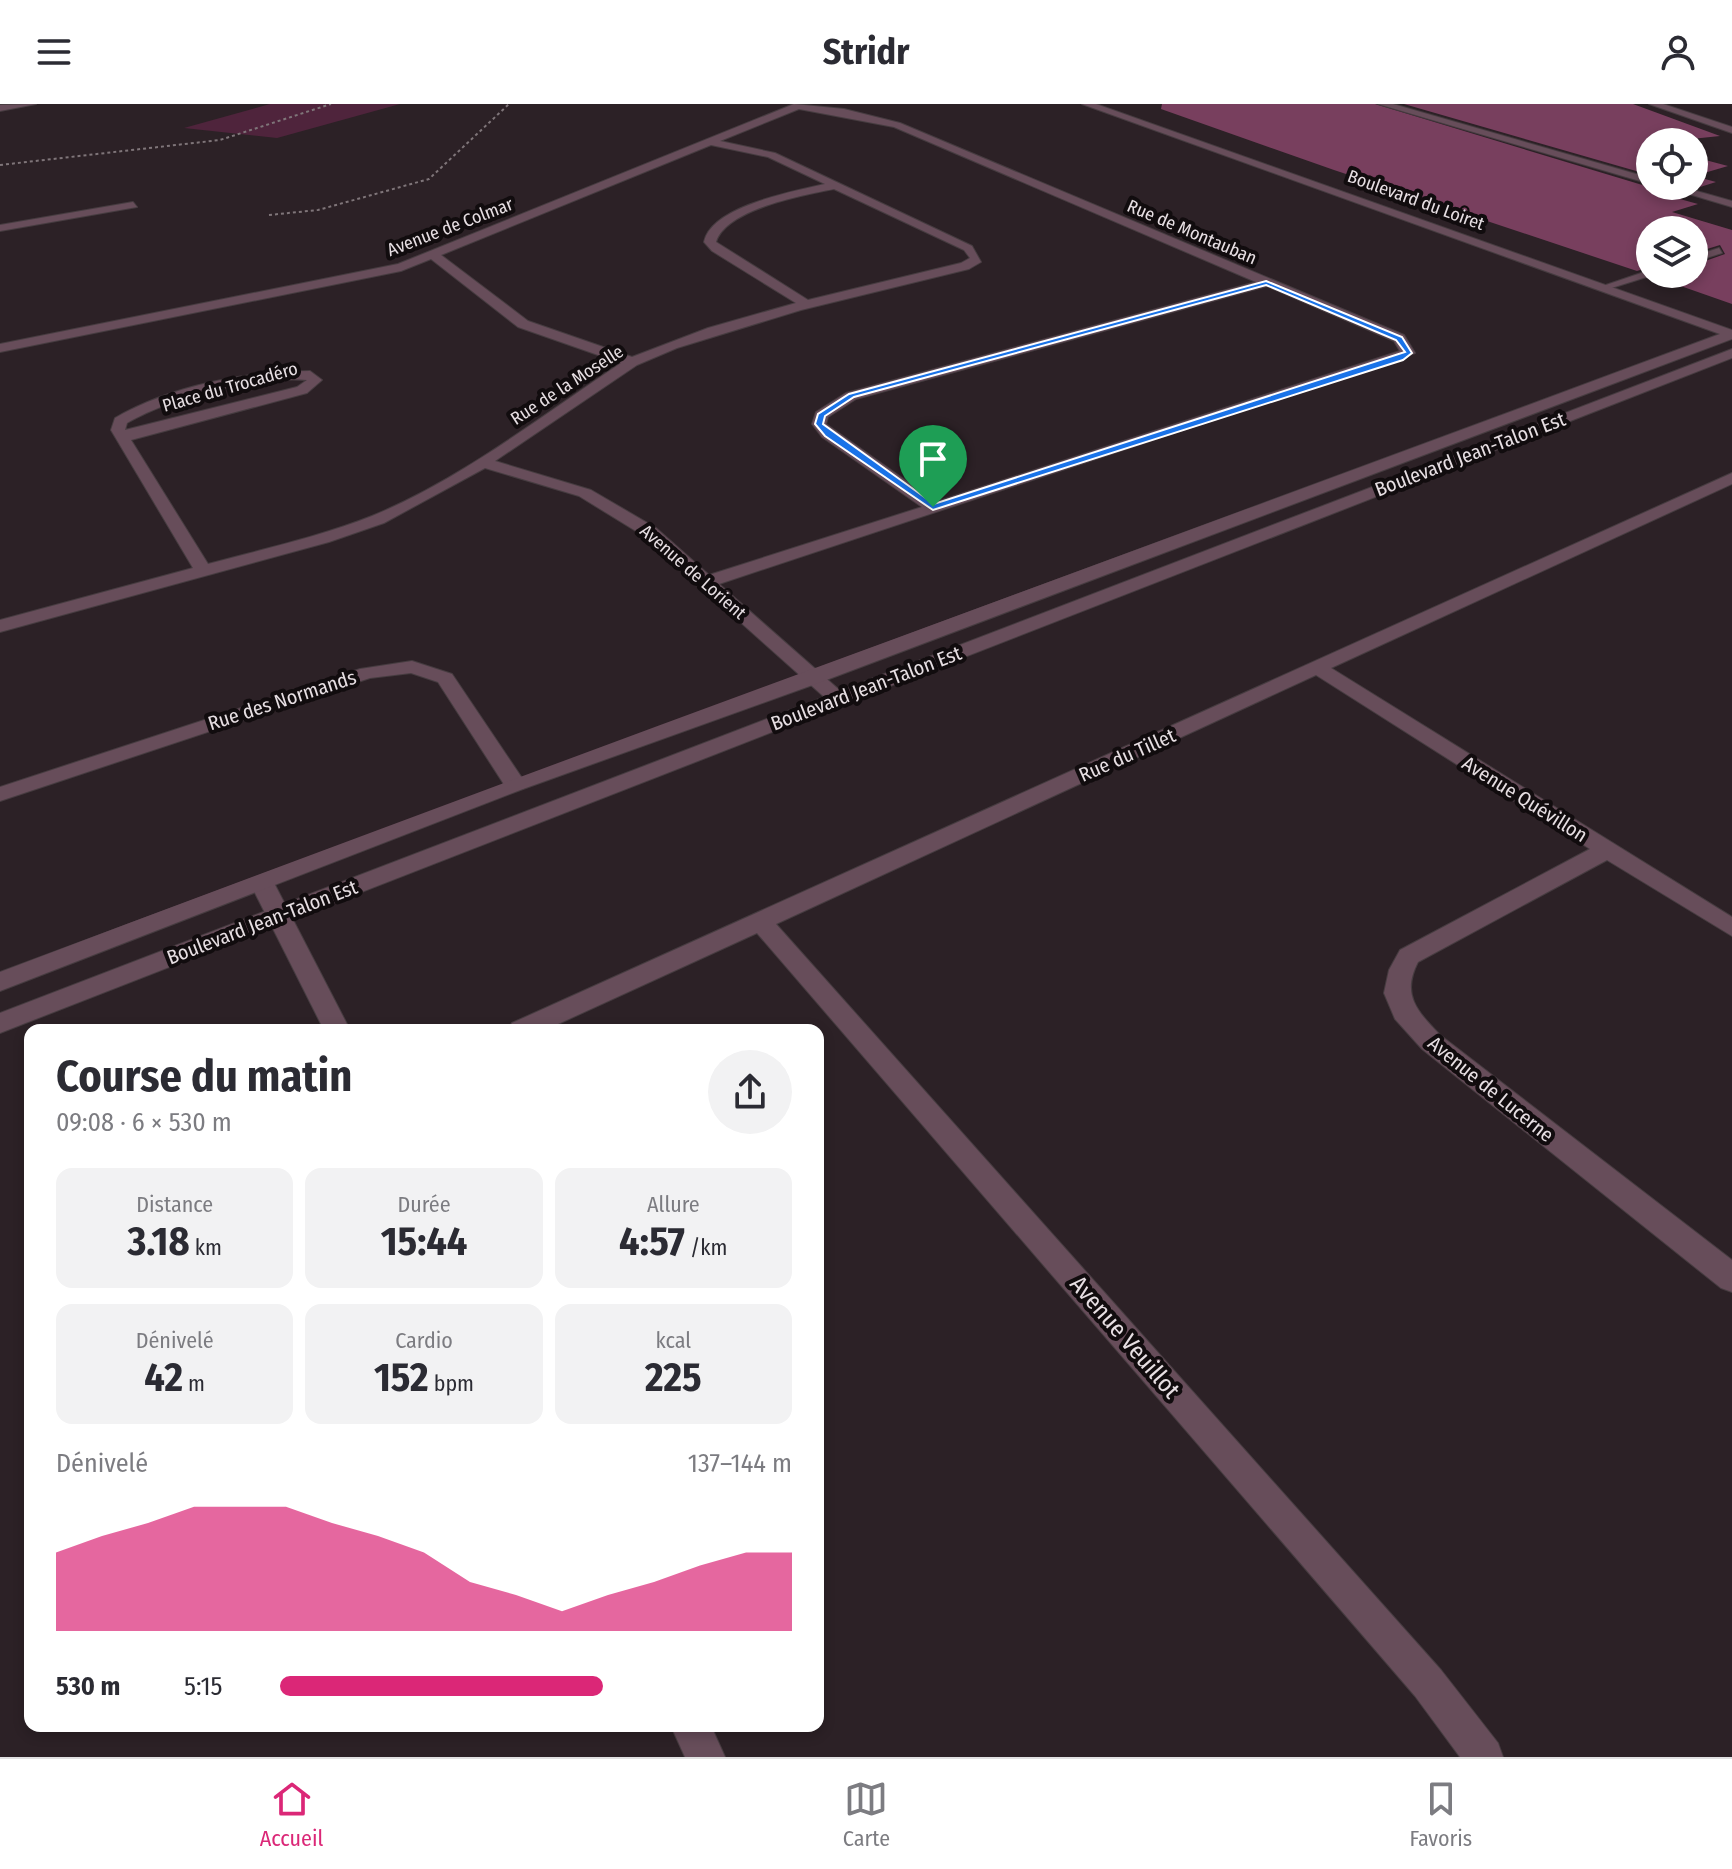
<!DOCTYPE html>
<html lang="fr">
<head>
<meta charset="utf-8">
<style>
  :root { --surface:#fff; --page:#f2f2f3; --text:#2b2b33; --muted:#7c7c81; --line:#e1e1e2; --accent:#db2777 }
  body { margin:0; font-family:"Fira Sans Condensed",sans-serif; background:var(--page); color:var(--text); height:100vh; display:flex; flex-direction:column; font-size:30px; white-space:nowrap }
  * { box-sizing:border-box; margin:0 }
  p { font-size:26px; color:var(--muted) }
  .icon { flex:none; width:44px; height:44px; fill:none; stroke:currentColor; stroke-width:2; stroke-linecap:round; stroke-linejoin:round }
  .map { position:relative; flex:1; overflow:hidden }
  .drawer { position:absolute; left:24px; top:920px; width:800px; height:708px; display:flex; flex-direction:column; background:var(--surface); border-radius:16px; box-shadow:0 4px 12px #0003 }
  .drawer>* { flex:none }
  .fabs { position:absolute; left:1636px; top:24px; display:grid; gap:16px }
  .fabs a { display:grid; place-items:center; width:72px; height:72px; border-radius:50%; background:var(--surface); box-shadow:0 4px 12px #0003; font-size:40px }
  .pin { position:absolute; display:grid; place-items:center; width:68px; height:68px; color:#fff; margin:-82px -34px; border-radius:50% 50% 50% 0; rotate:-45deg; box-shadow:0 0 8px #0007 }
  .pin .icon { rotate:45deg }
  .round { display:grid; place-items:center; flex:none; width:84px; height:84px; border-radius:42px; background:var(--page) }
  .overview { display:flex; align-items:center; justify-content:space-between; height:136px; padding:0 32px }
  h1 { font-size:44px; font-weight:700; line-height:60px }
  .stats { display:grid; grid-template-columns:repeat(3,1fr); gap:12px; height:136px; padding:8px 32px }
  .stats div { display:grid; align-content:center; border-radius:16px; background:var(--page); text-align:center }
  .stats b { font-size:40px; font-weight:700 }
  .stats small { font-size:22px; font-weight:400 }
  .stats p { font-size:22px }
  .chart { height:224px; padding:16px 32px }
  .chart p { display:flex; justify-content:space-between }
  .chart svg { width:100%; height:144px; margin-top:8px; fill:var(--accent); opacity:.7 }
  ul { padding:0 32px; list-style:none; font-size:26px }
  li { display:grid; grid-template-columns:128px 96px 1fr; align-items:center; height:60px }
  li i { height:20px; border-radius:10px; background:var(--accent) }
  header { display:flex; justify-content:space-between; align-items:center; height:104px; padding:0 32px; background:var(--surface); font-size:36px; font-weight:700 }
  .tab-bar { display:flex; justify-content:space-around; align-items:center; height:112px; border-top:2px solid var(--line); background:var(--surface); font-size:22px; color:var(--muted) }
  .tab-bar a { display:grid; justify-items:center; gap:4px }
  .tab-bar .active { color:var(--accent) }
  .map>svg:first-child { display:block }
  .green { fill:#4f243c }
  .building { fill:#783f5e }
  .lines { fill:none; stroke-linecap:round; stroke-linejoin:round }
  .service-casing { stroke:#463c40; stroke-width:2 }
  .minor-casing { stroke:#463c40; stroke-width:2 }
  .tertiary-casing { stroke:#463c40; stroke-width:2 }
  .path { stroke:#7f7579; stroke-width:2; stroke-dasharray:3 3; stroke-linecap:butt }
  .service { fill:#674d5a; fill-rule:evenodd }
  .minor { fill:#674d5a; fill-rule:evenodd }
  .tertiary { fill:#674d5a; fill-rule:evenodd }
  .route { fill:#1a73e8; stroke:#fff; stroke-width:2; fill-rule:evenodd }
  .labels { text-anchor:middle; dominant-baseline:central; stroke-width:8; stroke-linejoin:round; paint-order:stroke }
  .far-street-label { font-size:18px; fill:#e7dfe3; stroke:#110c0e }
  .street-label { font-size:20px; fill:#e7dfe3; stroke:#110c0e }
  .near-street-label { font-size:24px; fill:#e7dfe3; stroke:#110c0e }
</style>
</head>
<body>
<header><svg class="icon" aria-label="menu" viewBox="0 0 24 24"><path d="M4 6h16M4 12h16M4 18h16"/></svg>Stridr<svg class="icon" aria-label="person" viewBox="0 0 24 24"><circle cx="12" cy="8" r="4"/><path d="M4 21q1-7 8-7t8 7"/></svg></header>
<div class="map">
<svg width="1732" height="1653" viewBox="0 0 1732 1653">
  <rect width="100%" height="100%" fill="#2c2126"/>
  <!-- green -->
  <path class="green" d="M270 0H400L277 34 184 24Z"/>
  <!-- building -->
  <g class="building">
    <path d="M1162 0H1375L1649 83 1659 82 1677 90 1669 92 1698 100 1672 108 1732 126V200L1655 173 1656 170H1694V161L1725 150 1720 141 1694 149V126H1650V163L1637 167 1334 66 1161 5Z"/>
    <path d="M1404 0H1633L1720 32 1644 40 1650 41V71Z"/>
    <path d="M1694 53 1728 62 1694 72 1716 78 1697 84 1690 82H1694Z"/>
  </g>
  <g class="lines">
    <defs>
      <g id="service">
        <path d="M1719 144 1722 149 1694 158V152Z"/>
        <path d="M1650 166 1653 171 1605 186 1600 183Z"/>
      </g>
      <g id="minor">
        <path d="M36 0 0 7V1Z"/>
        <path d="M794 0 844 5 900 19 1404 231 1415 249 719 480 845 591 848 595 838 601 831 599 644 432 579 392 485 364 384 419 329 438 0 528V516L193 464 111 326 115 314C170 282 247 267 310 267L322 276 307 289 131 336 208 460C263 445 319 433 372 412 462 375 541 312 621 259L518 223 431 155 401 167 0 248V240L398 160ZM799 5 894 23 1256 178 846 289 816 308 812 320 822 333 922 403 709 471 656 424 591 386 495 357 637 261 677 244 801 206 969 165 981 158 972 142 775 49 720 37ZM711 41 768 53 825 80C795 87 711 102 704 138L712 147 796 199 708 224 632 253 528 217 441 151ZM834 85 964 146 970 154 961 159 808 196 716 138C726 105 804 91 834 85ZM1267 182 1394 237 1400 247 936 398 826 320 828 313 856 295ZM307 276 297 283 125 326 127 319C172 293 255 272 307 276Z"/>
        <path d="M1378 0H1393L1650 74V80Z"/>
        <path d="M1649 0H1663L1732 23V29Z"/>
        <path d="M1662 82H1679L1732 97V103Z"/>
        <path d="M133 98 137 103 0 127V121Z"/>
        <path d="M1732 369V380L1331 564 1732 813V832L1607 756 1418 858C1401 891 1417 907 1440 931L1732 1156V1188L1721 1184 1422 945 1395 915 1384 889 1389 866 1400 846 1590 745 1316 571 776 820 1441 1566 1498 1639 1503 1653H1460L1415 1592 757 829 545 926H508L512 919Z"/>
        <path d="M412 557 452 570 526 680 523 685H507L438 578 411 569 370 574 0 697V683L360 565Z"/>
        <path d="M262 771 274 779 350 926H324L250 779Z"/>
        <path d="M671 1622H711L725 1653H685Z"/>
      </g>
      <g id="tertiary">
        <path d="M1082 0H1096L1732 226V235L821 578 523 685 0 887V868C572 651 1147 443 1720 230Z"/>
        <path d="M1732 245V254L0 929V909Z"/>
      </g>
    </defs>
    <!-- service casing -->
    <use href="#service" class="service-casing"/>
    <!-- minor casing -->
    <use href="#minor" class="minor-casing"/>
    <!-- tertiary casing -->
    <use href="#tertiary" class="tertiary-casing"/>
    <!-- path -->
    <g class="path">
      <path d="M0 61 220 36 331 0"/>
      <path d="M269 111 318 106 429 75 509 0"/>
    </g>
    <!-- service -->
    <use href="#service" class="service"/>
    <!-- minor -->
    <use href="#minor" class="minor"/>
    <!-- tertiary -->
    <use href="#tertiary" class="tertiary"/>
  </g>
  <!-- route -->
  <path class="route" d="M1266 177 1402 233 1412 249 1403 256 933 406 825 332 815 320 818 310 849 290ZM1266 181 1396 236 1405 248 934 400 823 320 825 312 854 293Z"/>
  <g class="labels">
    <!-- far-street labels -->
    <g class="far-street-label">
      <text transform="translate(1416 96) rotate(20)">Boulevard du Loiret</text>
      <text transform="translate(450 123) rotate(-21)">Avenue de Colmar</text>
      <text transform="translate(1192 128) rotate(23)">Rue de Montauban</text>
      <text transform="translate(567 281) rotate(-33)">Rue de la Moselle</text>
      <text transform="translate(230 283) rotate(-16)">Place du Trocadéro</text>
      <text transform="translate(693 468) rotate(41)">Avenue de Lorient</text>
    </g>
    <!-- street labels -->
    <g class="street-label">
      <text transform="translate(1470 350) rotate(-21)">Boulevard Jean-Talon Est</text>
      <text transform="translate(866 584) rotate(-21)">Boulevard Jean-Talon Est</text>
      <text transform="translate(282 596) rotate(-18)">Rue des Normands</text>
      <text transform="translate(1127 651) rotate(-24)">Rue du Tillet</text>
      <text transform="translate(1525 695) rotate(32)">Avenue Quévillon</text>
      <text transform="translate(262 818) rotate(-21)">Boulevard Jean-Talon Est</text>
      <text transform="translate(1491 985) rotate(39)">Avenue de Lucerne</text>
    </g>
    <!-- near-street labels -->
    <g class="near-street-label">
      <text transform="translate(1125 1233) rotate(49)">Avenue Veuillot</text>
    </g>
  </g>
</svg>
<div class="fabs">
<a><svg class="icon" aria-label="locate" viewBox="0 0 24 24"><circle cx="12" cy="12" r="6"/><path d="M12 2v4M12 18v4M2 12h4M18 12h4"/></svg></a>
<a><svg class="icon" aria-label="layers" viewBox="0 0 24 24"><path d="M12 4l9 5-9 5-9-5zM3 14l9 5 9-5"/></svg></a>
</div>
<div class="pin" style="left:933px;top:403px;background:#1e9e55"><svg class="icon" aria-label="arrive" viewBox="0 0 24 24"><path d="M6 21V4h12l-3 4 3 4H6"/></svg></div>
<section class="drawer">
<div class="overview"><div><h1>Course du matin</h1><p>09:08 · 6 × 530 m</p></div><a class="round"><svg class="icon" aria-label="share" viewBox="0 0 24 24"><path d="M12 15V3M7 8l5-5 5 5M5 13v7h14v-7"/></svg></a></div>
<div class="stats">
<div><p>Distance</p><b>3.18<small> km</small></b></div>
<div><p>Durée</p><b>15:44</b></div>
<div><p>Allure</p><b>4:57<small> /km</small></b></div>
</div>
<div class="stats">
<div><p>Dénivelé</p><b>42<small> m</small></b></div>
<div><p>Cardio</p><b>152<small> bpm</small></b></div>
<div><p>kcal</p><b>225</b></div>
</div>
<div class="chart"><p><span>Dénivelé</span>137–144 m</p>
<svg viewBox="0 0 160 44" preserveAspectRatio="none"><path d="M0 44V20L10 15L20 11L30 6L40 6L50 6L60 11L70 15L80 20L90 29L100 33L110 38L120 33L130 29L140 24L150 20L160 20V44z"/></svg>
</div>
<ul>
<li><b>530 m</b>5:15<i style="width:63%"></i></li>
</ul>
</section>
</div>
<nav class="tab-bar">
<a class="active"><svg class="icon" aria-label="home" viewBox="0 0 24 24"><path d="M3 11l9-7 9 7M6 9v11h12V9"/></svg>Accueil</a>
<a><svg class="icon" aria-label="map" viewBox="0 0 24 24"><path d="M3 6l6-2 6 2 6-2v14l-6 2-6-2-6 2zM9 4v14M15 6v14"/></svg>Carte</a>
<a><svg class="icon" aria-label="saved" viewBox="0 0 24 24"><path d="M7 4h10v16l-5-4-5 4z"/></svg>Favoris</a>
</nav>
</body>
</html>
